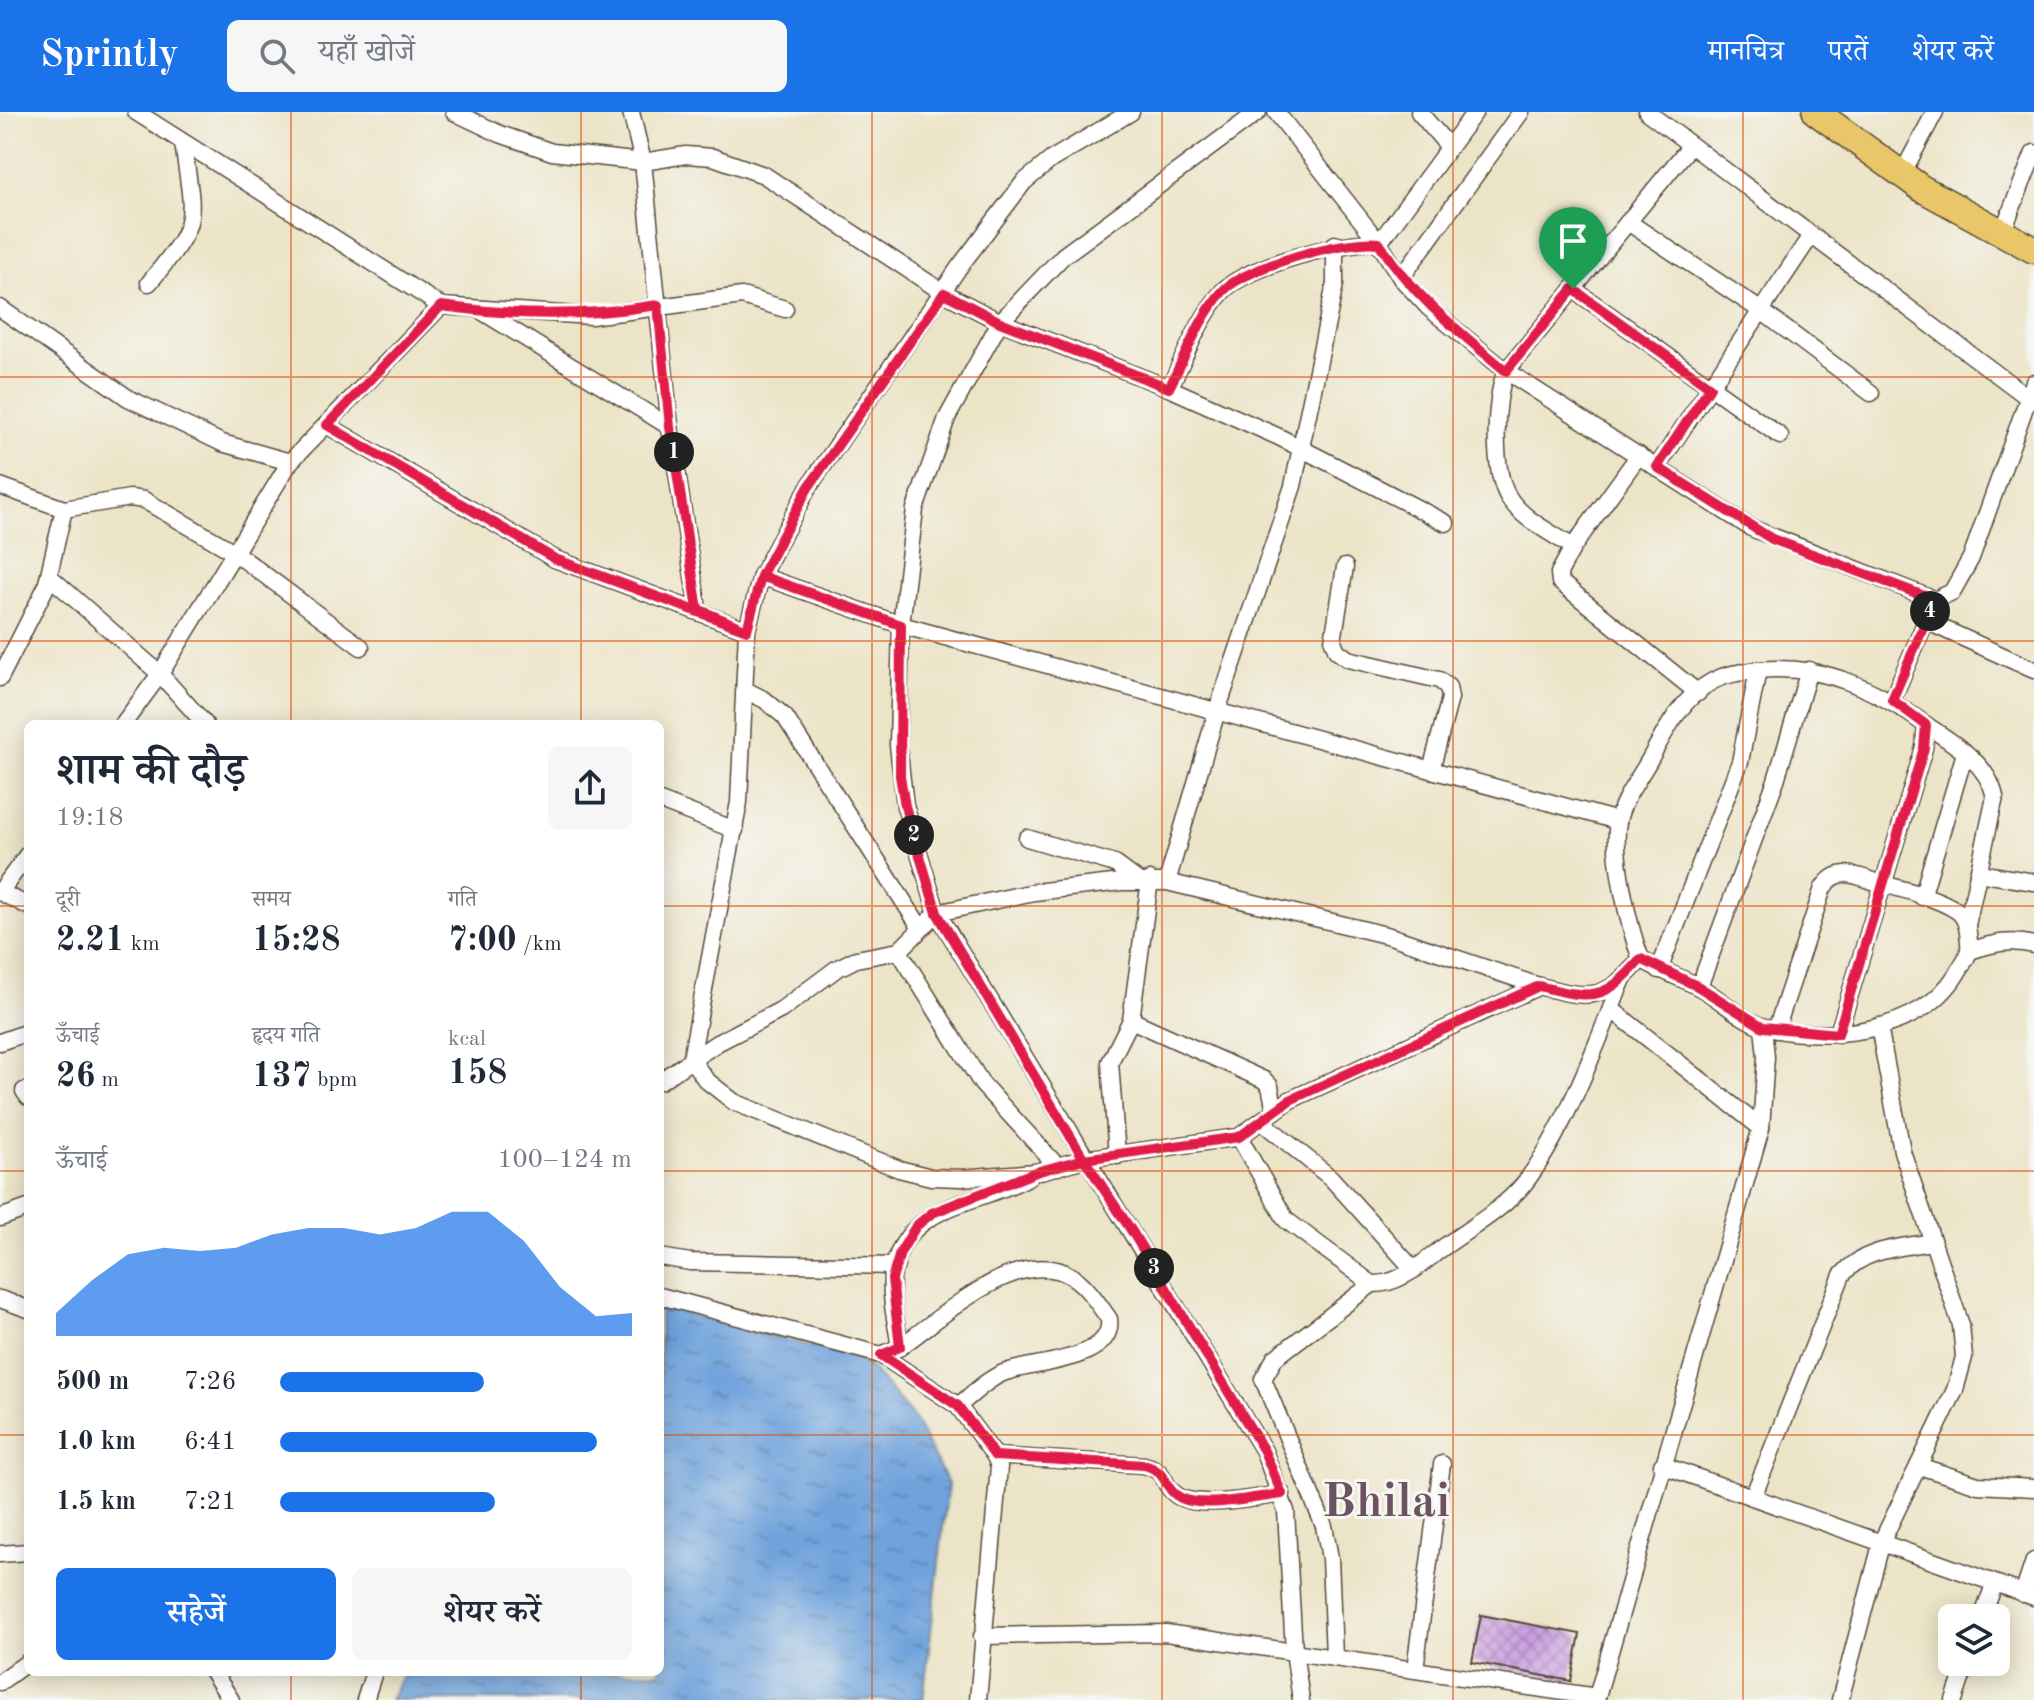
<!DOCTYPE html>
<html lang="hi">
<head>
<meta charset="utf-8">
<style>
  :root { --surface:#fff; --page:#f6f6f7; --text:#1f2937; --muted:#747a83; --accent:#1a73e8 }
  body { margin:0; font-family:"Old Standard TT","Noto Serif Devanagari",serif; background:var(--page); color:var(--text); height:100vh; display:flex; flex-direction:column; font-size:30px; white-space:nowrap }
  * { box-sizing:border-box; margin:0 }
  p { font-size:26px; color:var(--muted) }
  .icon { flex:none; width:44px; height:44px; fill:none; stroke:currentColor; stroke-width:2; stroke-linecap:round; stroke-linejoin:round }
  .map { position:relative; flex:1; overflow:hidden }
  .panel { position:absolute; left:24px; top:608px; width:640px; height:956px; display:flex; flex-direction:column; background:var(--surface); border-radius:12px; box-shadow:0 4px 20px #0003 }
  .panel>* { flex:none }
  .tools { position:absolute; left:1938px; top:1492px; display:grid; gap:16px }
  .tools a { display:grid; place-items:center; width:72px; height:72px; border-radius:12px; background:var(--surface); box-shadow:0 4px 20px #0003; font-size:40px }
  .pin { position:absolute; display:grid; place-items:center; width:68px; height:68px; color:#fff; margin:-82px -34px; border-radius:50% 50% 50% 0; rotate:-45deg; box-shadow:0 0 8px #0007 }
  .pin .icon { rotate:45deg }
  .km { position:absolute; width:40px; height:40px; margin:-20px; border-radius:50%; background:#222; color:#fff; font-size:22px; line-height:40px; text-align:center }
  .round { display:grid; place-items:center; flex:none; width:84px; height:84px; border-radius:12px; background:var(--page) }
  .overview { display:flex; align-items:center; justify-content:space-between; height:136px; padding:0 32px }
  h1 { font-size:44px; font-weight:600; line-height:60px }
  .stats { display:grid; grid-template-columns:repeat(3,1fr); gap:12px; height:136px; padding:8px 32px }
  .stats div { display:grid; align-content:center }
  .stats b { font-size:34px; font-weight:600 }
  .stats small { font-size:22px; font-weight:400 }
  .stats p { font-size:22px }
  .chart { height:224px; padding:16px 32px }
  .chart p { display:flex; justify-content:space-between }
  .chart svg { width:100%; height:144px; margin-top:8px; fill:var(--accent); opacity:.7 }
  .button { display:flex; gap:16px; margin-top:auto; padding:16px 32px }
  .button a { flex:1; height:92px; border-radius:12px; background:var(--accent); color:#fff; font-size:32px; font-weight:600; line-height:92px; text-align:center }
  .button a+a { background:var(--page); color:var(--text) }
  ul { padding:0 32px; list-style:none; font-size:26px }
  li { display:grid; grid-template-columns:128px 96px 1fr; align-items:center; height:60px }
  li i { height:20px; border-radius:10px; background:var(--accent) }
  header { display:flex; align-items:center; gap:48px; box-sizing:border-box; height:112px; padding:0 40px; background:var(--accent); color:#fff }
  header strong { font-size:38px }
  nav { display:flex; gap:44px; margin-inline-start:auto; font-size:28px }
  .search { width:560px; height:72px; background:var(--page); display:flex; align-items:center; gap:20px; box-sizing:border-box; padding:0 28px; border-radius:12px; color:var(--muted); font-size:30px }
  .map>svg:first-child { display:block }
  .water { fill:url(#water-ripples); stroke:#55667d; stroke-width:2 }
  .building { fill:url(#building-cross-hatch) }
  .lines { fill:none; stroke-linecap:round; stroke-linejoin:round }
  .street-casing { stroke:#564637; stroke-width:19 }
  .primary-casing { stroke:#564637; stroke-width:29 }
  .street { stroke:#fff; stroke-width:16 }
  .primary { stroke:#e9c769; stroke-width:26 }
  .route-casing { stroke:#fff; stroke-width:16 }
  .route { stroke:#e11d48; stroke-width:10 }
  .grid { fill:none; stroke:#d7540e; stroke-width:2; stroke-opacity:0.55 }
  .labels { text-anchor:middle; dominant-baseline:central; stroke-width:6; stroke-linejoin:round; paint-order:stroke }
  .town-label { font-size:48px; font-weight:bold; fill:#6d5362; stroke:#f6f6f2 }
</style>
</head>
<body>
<header>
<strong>Sprintly</strong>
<div class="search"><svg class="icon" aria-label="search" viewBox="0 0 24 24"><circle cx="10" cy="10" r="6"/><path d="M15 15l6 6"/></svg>यहाँ खोजें</div>
<nav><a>मानचित्र</a><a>परतें</a><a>शेयर करें</a></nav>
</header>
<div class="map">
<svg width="2034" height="1588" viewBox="0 0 2034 1588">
  <defs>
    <pattern id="water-ripples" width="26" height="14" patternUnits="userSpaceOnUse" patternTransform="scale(2)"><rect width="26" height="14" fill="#6fa3dc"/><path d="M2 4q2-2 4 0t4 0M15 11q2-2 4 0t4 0" fill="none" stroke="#5c85b2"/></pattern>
    <pattern id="building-cross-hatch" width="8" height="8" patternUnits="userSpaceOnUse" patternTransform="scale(2)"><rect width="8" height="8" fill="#cba0e1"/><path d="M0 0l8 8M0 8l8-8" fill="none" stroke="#a683b6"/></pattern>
  </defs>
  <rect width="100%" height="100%" fill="#f6f6f2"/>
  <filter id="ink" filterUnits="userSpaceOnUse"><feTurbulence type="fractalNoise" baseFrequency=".0125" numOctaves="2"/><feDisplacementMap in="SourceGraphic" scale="16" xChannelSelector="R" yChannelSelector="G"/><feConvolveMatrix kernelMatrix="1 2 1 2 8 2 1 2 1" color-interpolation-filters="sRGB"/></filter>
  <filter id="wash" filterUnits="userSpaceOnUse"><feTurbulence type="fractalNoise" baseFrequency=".006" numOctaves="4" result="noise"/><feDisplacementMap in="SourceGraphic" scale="32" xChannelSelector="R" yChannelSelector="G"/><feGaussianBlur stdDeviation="1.8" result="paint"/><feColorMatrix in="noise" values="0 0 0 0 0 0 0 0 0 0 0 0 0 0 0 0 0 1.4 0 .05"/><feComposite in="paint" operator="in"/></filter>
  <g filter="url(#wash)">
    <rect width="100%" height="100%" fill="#ece4c7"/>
    <!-- water -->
    <path class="water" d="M660 1195 864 1248 913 1305 948 1372 923 1588H390L404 1560H660Z"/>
    <g id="blocks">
      <!-- building -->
      <path class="building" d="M1481 1503 1580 1522 1571 1569 1472 1550Z"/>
    </g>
  </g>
  <g filter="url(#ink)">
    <use href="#blocks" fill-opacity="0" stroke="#564637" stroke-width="2"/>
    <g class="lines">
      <defs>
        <g id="street">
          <path d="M136 0 441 194"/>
          <path d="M454 0 500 22 552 40 643 50 686 43 713 45 764 63 944 181 1000 210 1169 276 1279 325 1446 411"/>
          <path d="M631 0 643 50 670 315 698 497"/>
          <path d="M1131 0 1052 47 1024 70 960 154 808 376 761 464 747 518 739 690 691 947 706 968 734 990 899 1057 931 1065 961 1066 1036 1060 1084 1047 1239 1025 1290 988 1539 874C1591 887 1604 890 1641 847"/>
          <path d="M1258 0 1063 144 1000 210 947 306 915 397 901 513 898 633 905 694 937 801 1264 1339 1286 1399 1294 1539 1301 1588"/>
          <path d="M1276 0 1379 131 1401 166 1429 196 1506 259 1751 416 1935 488 1952 480 1971 446 2034 270"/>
          <path d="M1419 0 1449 35"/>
          <path d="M1647 0 2026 284"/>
          <path d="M1691 33 1506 259C1494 287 1492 360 1509 386 1523 408 1552 421 1573 435L1559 461 1560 470 1698 581"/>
          <path d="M1902 62 1935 0"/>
          <path d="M1628 110 1760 198 1871 281"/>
          <path d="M2002 121 2034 41"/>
          <path d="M1401 166 1521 0"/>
          <path d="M149 171C201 108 194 110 183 31"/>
          <path d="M1573 177 1780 324"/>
          <path d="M0 196 128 286 222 331 290 350"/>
          <path d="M483 200 670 315"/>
          <path d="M1169 276C1185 245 1199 206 1223 179 1245 155 1347 126 1379 131L1475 0"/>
          <path d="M327 313 555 447 747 518"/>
          <path d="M1657 355 1810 125"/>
          <path d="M0 374 64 397 130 386 144 388 234 440 361 535"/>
          <path d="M1573 435 1639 343"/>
          <path d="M1345 455 1333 529 1337 539 1348 547 1439 568 1448 575 1450 586 1431 658"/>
          <path d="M49 464 160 562 205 612"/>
          <path d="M761 464 901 513 1618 709"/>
          <path d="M1926 509 2034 558"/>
          <path d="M0 566 46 475 64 397"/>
          <path d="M745 578 765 588 785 605 920 815"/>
          <path d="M1892 588 1929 502"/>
          <path d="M123 612 160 562 290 350 441 194 591 204 742 184 785 197"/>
          <path d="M1926 613C1953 631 1988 651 1995 685L1967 813"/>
          <path d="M660 689 735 718"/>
          <path d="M1027 726 1115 752 1138 769"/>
          <path d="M1978 761 2034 770"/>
          <path d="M1167 770 1217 599 1293 374 1335 172V132"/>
          <path d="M0 780 28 742"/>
          <path d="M0 780 28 794"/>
          <path d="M1922 785 1965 641"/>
          <path d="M899 839 982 972 1058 1055"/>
          <path d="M1970 839C1993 831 2011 827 2034 833"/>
          <path d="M1659 858 1740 650 1758 558"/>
          <path d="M1699 875 1776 668 1809 558"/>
          <path d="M1611 897 1761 1016"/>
          <path d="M1131 908 1264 968 1270 974 1275 999"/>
          <path d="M1776 918 1823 776C1837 754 1854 763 1876 770 1900 777 1934 784 1956 798 1967 805 1968 818 1969 830 1971 843 1962 852 1956 863 1919 922 1829 929 1768 916 1745 911 1722 888 1701 876 1681 865 1660 859 1641 847 1629 816 1612 742 1618 710 1621 689 1641 664 1651 645 1666 618 1682 586 1711 570 1725 562 1742 560 1758 558 1823 552 1875 576 1926 613L1924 636 1838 922"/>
          <path d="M0 930 28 920"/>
          <path d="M660 969 717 931 781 898 836 857 856 847 899 839 937 801 1034 780 1122 770H1167L1390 824 1539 874"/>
          <path d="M24 979 28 985"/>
          <path d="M1261 1009 1331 1066 1414 1158"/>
          <path d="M1239 1025 1286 1108 1372 1172C1399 1173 1420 1153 1441 1137 1468 1117 1501 1099 1523 1073 1564 1022 1597 931 1622 869"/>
          <path d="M1117 1044 1110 950 1131 908 1150 768"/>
          <path d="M0 1106 28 1096"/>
          <path d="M660 1145 690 1150 896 1154"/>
          <path d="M660 1184 881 1243 958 1294 995 1344 999 1355 978 1588"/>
          <path d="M0 1187 28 1197"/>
          <path d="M900 1235C897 1214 890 1188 892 1167 900 1091 977 1094 1028 1065"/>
          <path d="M881 1243 900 1235C943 1205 1019 1131 1073 1165 1088 1175 1099 1193 1109 1207 1115 1250 1029 1250 1003 1261 986 1268 972 1283 958 1294"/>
          <path d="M995 1344 1144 1353C1168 1359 1160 1370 1175 1382 1196 1399 1256 1385 1282 1382"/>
          <path d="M1662 1353 2034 1485"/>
          <path d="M1919 1354 1978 1373 2034 1376"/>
          <path d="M1753 1385 1842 1163C1864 1136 1900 1136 1932 1130"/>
          <path d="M0 1442 28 1440"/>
          <path d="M2023 1482 2034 1449"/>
          <path d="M1982 1506 1994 1473"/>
          <path d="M982 1524 1166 1521 1597 1585"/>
          <path d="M1334 1545 1330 1446 1324 1414 1263 1267 1275 1246 1372 1172"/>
          <path d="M1415 1557 1442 1352"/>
          <path d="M213 1560 231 1588"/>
          <path d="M0 1570 28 1550"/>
          <path d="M365 1588 374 1560"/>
          <path d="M1596 1588 1761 1016 1766 945 1763 915"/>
          <path d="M1840 1588 1882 1429 1955 1278 1964 1245 1961 1213 1902 1039 1879 914"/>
          <path d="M1954 1588 1967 1550"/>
        </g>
        <path id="primary" d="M1816 0 1921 76 2034 138"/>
      </defs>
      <!-- street casing -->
      <use href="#street" class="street-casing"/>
      <!-- primary casing -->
      <use href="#primary" class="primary-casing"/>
      <!-- street -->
      <use href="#street" class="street"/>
      <!-- primary -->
      <use href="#primary" class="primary"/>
    </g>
  </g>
  <g class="lines" filter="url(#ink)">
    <defs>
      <path id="route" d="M1573 177 1506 259C1458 219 1413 184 1379 131 1347 126 1245 155 1223 179 1199 205 1185 245 1169 276L1000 210 944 181 808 376 761 464 747 518 698 497 670 315 658 193C582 205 517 204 441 194L327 313 555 447 747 518 761 464 901 513 900 664 905 694 937 801 1084 1047 1036 1060 932 1101 916 1114 900 1141 892 1167 900 1235 881 1243 958 1294 995 1344 1144 1353C1170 1360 1162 1377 1181 1386 1204 1397 1256 1385 1282 1382L1264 1339 1133 1121 1084 1047 1239 1025 1290 988 1539 874C1591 887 1604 890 1641 847L1699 875 1763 915 1838 922 1924 636 1926 613 1892 588 1935 488 1772 427 1657 355 1710 275 1573 177"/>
    </defs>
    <!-- route casing -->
    <use href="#route" class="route-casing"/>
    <!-- route -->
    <use href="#route" class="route"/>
  </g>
  <!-- grid -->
  <path class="grid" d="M291 0V612M581 0V612M872 0V1588M1162 0V1588M1453 0V1588M1743 0V1588M0 265H2034M0 529H2034M0 794H28M660 794H2034M0 1059H28M660 1059H2034M0 1323H28M660 1323H2034M291 1560V1588M581 1560V1588"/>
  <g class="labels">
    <!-- town labels -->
    <g class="town-label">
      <text x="1386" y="1391">Bhilai</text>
    </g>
  </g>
</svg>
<div class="tools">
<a><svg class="icon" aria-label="layers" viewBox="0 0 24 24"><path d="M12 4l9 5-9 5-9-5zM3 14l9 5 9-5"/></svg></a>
</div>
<div class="pin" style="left:1573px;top:177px;background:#1e9e55"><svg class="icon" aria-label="arrive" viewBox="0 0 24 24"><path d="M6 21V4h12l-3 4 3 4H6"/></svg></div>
<b class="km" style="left:674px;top:340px">1</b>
<b class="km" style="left:914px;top:723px">2</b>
<b class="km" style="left:1154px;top:1156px">3</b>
<b class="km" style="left:1930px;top:499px">4</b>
<section class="panel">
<div class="overview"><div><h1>शाम की दौड़</h1><p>19:18</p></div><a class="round"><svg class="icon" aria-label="share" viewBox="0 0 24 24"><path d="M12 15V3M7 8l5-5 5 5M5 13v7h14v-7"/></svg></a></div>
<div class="stats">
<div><p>दूरी</p><b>2.21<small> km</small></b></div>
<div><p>समय</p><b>15:28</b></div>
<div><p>गति</p><b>7:00<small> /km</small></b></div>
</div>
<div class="stats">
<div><p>ऊँचाई</p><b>26<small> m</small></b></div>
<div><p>हृदय गति</p><b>137<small> bpm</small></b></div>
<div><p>kcal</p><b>158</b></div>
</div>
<div class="chart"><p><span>ऊँचाई</span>100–124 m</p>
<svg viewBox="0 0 160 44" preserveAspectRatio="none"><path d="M0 44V37L10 27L20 19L30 17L40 18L50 17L60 13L70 11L80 11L90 13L100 11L110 6L120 6L130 15L140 29L150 38L160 37V44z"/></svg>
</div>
<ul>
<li><b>500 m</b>7:26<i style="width:58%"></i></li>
<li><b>1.0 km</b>6:41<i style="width:90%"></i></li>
<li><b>1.5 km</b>7:21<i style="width:61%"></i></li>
</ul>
<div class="button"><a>सहेजें</a><a>शेयर करें</a></div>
</section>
</div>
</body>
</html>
